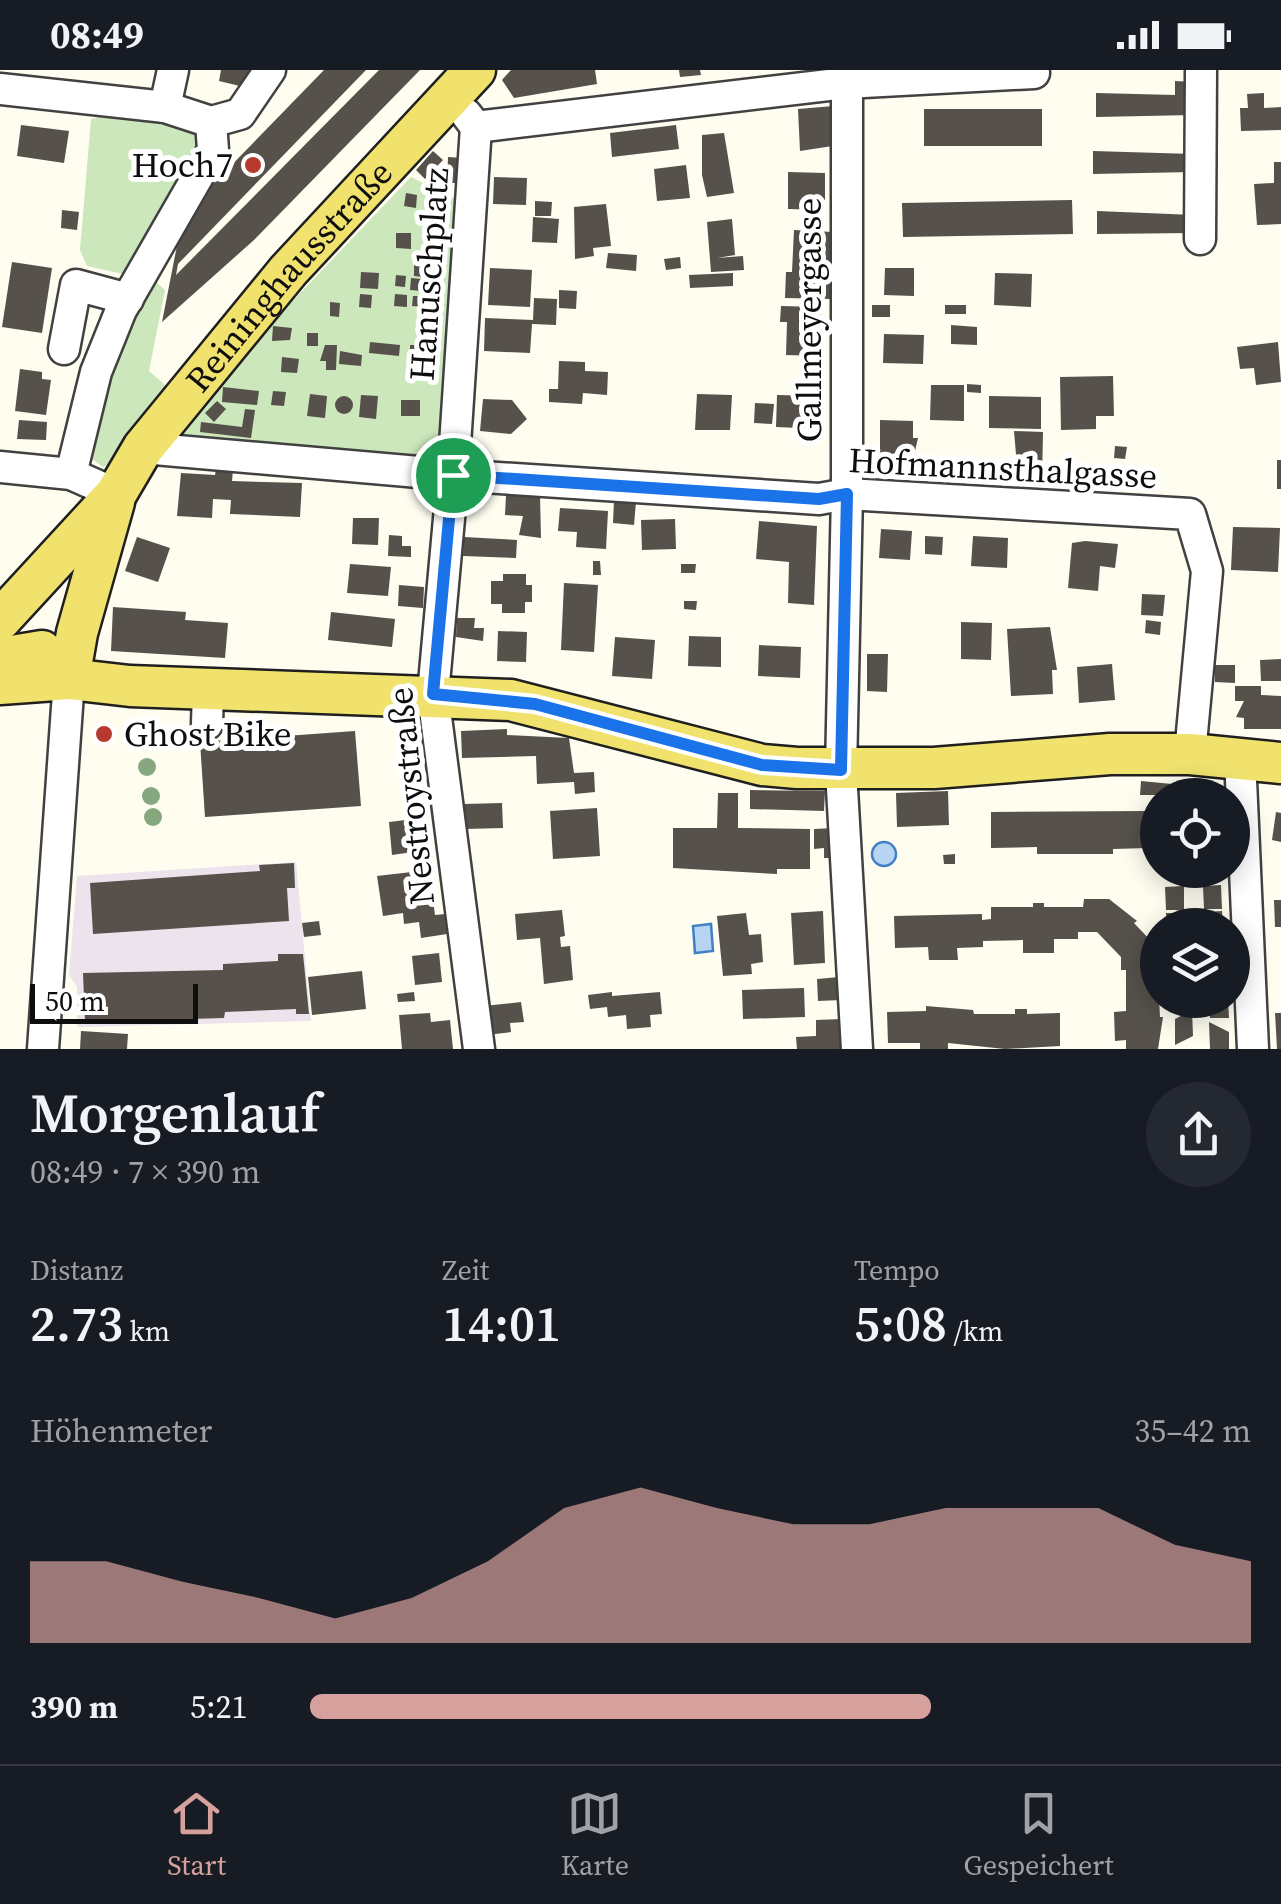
<!DOCTYPE html>
<html lang="de">
<head>
<meta charset="utf-8">
<style>
  :root { --surface:#171b24; --page:#242831; --text:#f1f3f6; --muted:#9ea1a6; --line:#363941; --accent:#d6a09c }
  body { margin:0; font-family:"Source Serif 4",serif; background:var(--page); color:var(--text); height:100vh; display:flex; flex-direction:column; font-size:38px; white-space:nowrap }
  * { box-sizing:border-box; margin:0 }
  p { font-size:32px; color:var(--muted) }
  .icon { flex:none; width:55px; height:55px; fill:none; stroke:currentColor; stroke-width:2; stroke-linecap:round; stroke-linejoin:round }
  .map { position:relative; height:979px; overflow:hidden }
  .side { display:flex; flex-direction:column; background:var(--surface); flex:1 }
  .side>* { flex:none }
  .controls { position:absolute; left:1140px; top:708px; display:grid; gap:20px }
  .controls a { display:grid; place-items:center; width:110px; height:110px; border-radius:50%; background:var(--surface); box-shadow:0 5px 25px #0003; font-size:50px }
  .scale { position:absolute; left:30px; bottom:25px; width:168px; box-sizing:border-box; padding-left:10px; border:5px solid #0e0e0e; border-top:0; font-size:28px; line-height:35px; white-space:nowrap; color:#0e0e0e; -webkit-text-stroke:8px #fff; paint-order:stroke }
  .pin { position:absolute; display:grid; place-items:center; width:85px; height:85px; color:#fff; margin:-42px; border:5px solid #fff; border-radius:50%; box-shadow:0 2px 10px #0007 }
  .round { display:grid; place-items:center; flex:none; width:105px; height:105px; border-radius:52px; background:var(--page) }
  .headline { display:flex; align-items:center; justify-content:space-between; height:170px; padding:0 30px }
  h1 { font-size:55px; font-weight:600; line-height:75px }
  .figures { display:grid; grid-template-columns:repeat(3,1fr); gap:15px; height:170px; padding:10px 30px }
  .figures div { display:grid; align-content:center }
  .figures b { font-size:50px; font-weight:600 }
  .figures small { font-size:28px; font-weight:400 }
  .figures p { font-size:28px }
  .chart { height:280px; padding:20px 30px }
  .chart p { display:flex; justify-content:space-between }
  .chart svg { width:100%; height:180px; margin-top:10px; fill:var(--accent); opacity:.7 }
  ul { padding:0 30px; list-style:none; font-size:32px }
  li { display:grid; grid-template-columns:160px 120px 1fr; align-items:center; height:75px }
  li i { height:25px; border-radius:12px; background:var(--accent) }
  .status { display:flex; justify-content:space-between; align-items:center; height:70px; padding:0 50px; background:var(--surface); direction:ltr }
  .status svg { height:28px; fill:currentColor }
  .dock { display:flex; justify-content:space-around; align-items:center; height:140px; border-top:2px solid var(--line); background:var(--surface); font-size:28px; color:var(--muted) }
  .dock a { display:grid; justify-items:center; gap:5px }
  .dock .selected { color:var(--accent) }
  .map>svg:first-child { display:block }
  .industrial { fill:#ece3ec }
  .green { fill:#cce7bb }
  .water { fill:#b7d4f3; stroke:#4280c5; stroke-width:2.5 }
  .building { fill:#56514b }
  .lines { fill:none; stroke-linecap:round; stroke-linejoin:round }
  .minor-casing { stroke:#414141; stroke-width:35 }
  .major-casing { stroke:#1f1f1f; stroke-width:45 }
  .minor { stroke:#fff; stroke-width:30 }
  .major { stroke:#f0e26d; stroke-width:40 }
  .tree { fill:#87a87f }
  .route-casing { stroke:#fff; stroke-width:20 }
  .route { stroke:#1a73e8; stroke-width:12 }
  .poi-dot { fill:#b63a2e; stroke:#fff; stroke-width:4 }
  .labels { text-anchor:middle; dominant-baseline:central; stroke-width:10; stroke-linejoin:round; paint-order:stroke }
  .poi-label { font-size:35px; fill:#0e0e0e; stroke:#fff; text-anchor:end }
  .street-label { font-size:35px; fill:#0e0e0e; stroke:#fff }
</style>
</head>
<body>
<div class="status"><b>08:49</b><svg viewBox="0 0 49 12"><path d="M0 12V9h3v3zM5 12V6h3v6zM10 12V3h3v9zM15 12V0h3v12zM26 1h20v11H26zM47 4h2v5h-2z"/></svg></div>
<div class="map">
<svg width="1281" height="979" viewBox="0 0 1281 979">
  <rect width="100%" height="100%" fill="#fefdf0"/>
  <!-- industrial -->
  <path class="industrial" d="M296 792 311 951 77 957V917L69 905 77 806Z"/>
  <!-- green -->
  <g class="green">
    <path d="M110 44 177 49 195 62 197 76 123 204 87 196 80 180 91 49Z"/>
    <path d="M411 107 463 133 443 384 433 388 184 371 183 363 264 261Z"/>
    <path d="M147 211H155L165 220 149 301 171 320 113 392 103 397 89 387 96 342Z"/>
  </g>
  <!-- water -->
  <g class="water">
    <circle cx="884" cy="784" r="12"/>
    <path d="M711 854 713 881 695 883 693 856Z"/>
  </g>
  <!-- building -->
  <g class="building">
    <path d="M221 0H249L244 17 219 11Z"/>
    <path d="M324 0H366L178 194 176 205 379 0H420L254 170 162 252 183 145Z"/>
    <path d="M511 0H595L597 14 514 28 502 10Z"/>
    <path d="M679 0H700L701 5 680 7Z"/>
    <path d="M1175 11 1194 12 1193 45 1096 47V23L1175 25Z"/>
    <path d="M1264 23V38L1281 37V60L1241 61 1240 38H1248L1247 24Z"/>
    <path d="M834 36 839 75 800 81 798 39Z"/>
    <rect x="924" y="39" width="118" height="37"/>
    <path d="M21 55 69 61 64 93 17 86Z"/>
    <path d="M676 55 679 79 612 87 610 63Z"/>
    <path d="M724 63 734 123 707 127 702 105V65Z"/>
    <path d="M433 81 443 90 425 109 416 100Z"/>
    <path d="M1093 81 1193 84V102L1093 104Z"/>
    <path d="M448 87 463 88 462 113H447Z"/>
    <path d="M1274 92H1281V154L1257 155 1254 114 1274 113Z"/>
    <path d="M686 95 690 128 657 131 654 99Z"/>
    <path d="M788 102 825 103V140L788 139Z"/>
    <path d="M494 107 527 108 526 135 493 134Z"/>
    <path d="M406 123 417 125 416 138 404 136Z"/>
    <path d="M1072 130 1073 164 903 167 902 133Z"/>
    <path d="M535 131 552 132 551 146H535Z"/>
    <path d="M606 134 611 176 593 178 594 186 575 189 574 137Z"/>
    <path d="M62 140 79 142 77 160 61 158Z"/>
    <path d="M1097 141 1194 145 1193 163 1097 164Z"/>
    <path d="M533 147 559 149 557 173 532 172Z"/>
    <path d="M732 149 735 185 717 188 743 186 744 200 711 202 707 152Z"/>
    <path d="M424 156H438V169H428Z"/>
    <path d="M794 160 833 162 831 229 785 228 786 202H792Z"/>
    <path d="M396 163H411V179L396 178Z"/>
    <path d="M608 183 637 185 636 201 606 198Z"/>
    <path d="M680 187 681 198 666 200 664 189Z"/>
    <path d="M12 192 52 198 42 263 2 257Z"/>
    <path d="M414 194H425L424 207 414 206Z"/>
    <path d="M490 198 532 200 530 237 488 235Z"/>
    <path d="M885 198H914V226L884 225Z"/>
    <path d="M361 202 379 203 378 219 360 218Z"/>
    <path d="M733 203V216L690 218 689 205Z"/>
    <path d="M995 203 1032 204 1031 237 994 235Z"/>
    <path d="M396 205 406 206 405 217 395 216Z"/>
    <path d="M411 208 422 209V221L410 220Z"/>
    <path d="M559 220 577 221 576 239 559 238Z"/>
    <path d="M360 224 372 225 371 238 359 237Z"/>
    <path d="M395 224 407 225V237L394 236Z"/>
    <path d="M413 226H427L426 237 412 236Z"/>
    <path d="M534 228 557 229 556 255 532 254 530 283 484 281 485 248 533 250Z"/>
    <path d="M330 232 340 233 339 247 330 246Z"/>
    <rect x="872" y="235" width="18" height="12"/>
    <rect x="945" y="235" width="21" height="9"/>
    <path d="M781 236 821 237 819 286 786 285 787 252H780Z"/>
    <path d="M951 255 977 257V275L951 274Z"/>
    <path d="M273 256 292 258 290 270 272 271Z"/>
    <rect x="307" y="263" width="11" height="13"/>
    <path d="M884 264 924 265 923 294 883 293Z"/>
    <path d="M370 272 400 275 399 286 369 283Z"/>
    <path d="M1278 272 1281 312 1256 315 1254 298 1240 299 1237 277Z"/>
    <path d="M325 275H337L336 300H326V291H320Z"/>
    <path d="M410 275H422L421 288H410Z"/>
    <path d="M340 281 362 285 361 296 339 294Z"/>
    <path d="M282 287 299 289 297 303 281 302Z"/>
    <path d="M408 291 437 293 436 303 407 302Z"/>
    <path d="M559 291 585 292V301L608 302 607 325 583 323 582 334 549 332V319H558Z"/>
    <path d="M20 299 42 302V309L51 310 46 345 15 341Z"/>
    <path d="M1113 306 1114 346H1096V359L1061 360 1060 307Z"/>
    <path d="M967 314 981 315V323L967 322Z"/>
    <path d="M931 315H964V351L930 350Z"/>
    <path d="M223 317 259 321 257 335 222 332Z"/>
    <path d="M273 321 286 322 284 336 271 335Z"/>
    <path d="M310 324 327 326 325 348 307 346Z"/>
    <path d="M697 324 732 325 730 360H695Z"/>
    <path d="M361 325 378 326 376 349 359 347Z"/>
    <path d="M777 325 822 326 821 359 776 357Z"/>
    <path d="M989 326 1041 327V359L989 358Z"/>
    <circle cx="344" cy="335" r="9"/>
    <path d="M483 329 512 330 527 349 511 364 480 361Z"/>
    <rect x="401" y="330" width="19" height="16"/>
    <path d="M217 331 226 339 214 352 205 343Z"/>
    <path d="M755 333 774 334 772 354 754 353Z"/>
    <path d="M245 339 255 340 251 368 200 362 201 352 242 357Z"/>
    <path d="M19 350 47 352 46 370 17 369Z"/>
    <path d="M880 350 913 351V368H918L913 390H880Z"/>
    <path d="M1014 361 1043 362 1042 409 1018 408Z"/>
    <path d="M1115 376 1127 377 1125 389 1114 388Z"/>
    <rect x="1277" y="390" width="4" height="29"/>
    <path d="M216 399 233 400 232 411 302 413 300 447 230 444 231 430 213 429 212 448 177 446 181 403 215 405Z"/>
    <path d="M506 425 540 426 541 468 519 465 523 446 505 445Z"/>
    <path d="M614 430 636 431 634 455 613 453Z"/>
    <path d="M560 438 608 441 606 479 576 477 577 462 558 461Z"/>
    <path d="M353 448H379L378 475 352 474Z"/>
    <path d="M675 449 676 479 642 480 641 450Z"/>
    <path d="M759 451 817 456 814 535 788 533 789 492 756 489Z"/>
    <path d="M1233 457 1280 458 1278 502 1231 500Z"/>
    <path d="M881 459 912 461 910 490 879 488Z"/>
    <path d="M389 465 402 466V476H411V487L388 486Z"/>
    <path d="M925 466 943 467 942 485 925 484Z"/>
    <path d="M973 466 1008 468 1007 498 971 496Z"/>
    <path d="M137 467 170 478 158 512 125 501Z"/>
    <path d="M464 467 517 470 516 488 463 486Z"/>
    <path d="M1085 471 1118 474 1115 498 1100 496 1098 521 1068 518 1072 473Z"/>
    <path d="M593 491H600L601 505H593Z"/>
    <path d="M350 494 391 497 388 526 347 523Z"/>
    <path d="M681 494H696L695 503H681Z"/>
    <path d="M503 504H526V515H532V532H525V543H502V534H491V511H503Z"/>
    <path d="M564 513 598 515 594 582 561 580Z"/>
    <path d="M399 515 424 517 423 538 398 536Z"/>
    <path d="M1142 524 1165 525 1163 546 1141 545Z"/>
    <path d="M684 531H697L696 540 684 539Z"/>
    <path d="M113 537 186 542 185 550 228 553 225 588 111 581Z"/>
    <path d="M331 542 395 549 392 577 328 570Z"/>
    <path d="M457 548H475L474 558H484L483 571 456 567Z"/>
    <path d="M1146 550 1161 552 1160 565 1145 563Z"/>
    <path d="M961 552 992 553 991 590 961 589Z"/>
    <path d="M1050 557 1057 600H1052L1053 624 1011 626 1007 559Z"/>
    <path d="M498 561 527 562 526 592 497 591Z"/>
    <path d="M689 566 721 567V597L688 596Z"/>
    <path d="M615 567 655 570 652 609 612 606Z"/>
    <path d="M759 575 801 577 800 608 758 606Z"/>
    <path d="M867 584H888L887 622 867 621Z"/>
    <path d="M1281 589V611H1261L1260 590Z"/>
    <path d="M1112 594 1115 630 1079 633 1077 597Z"/>
    <path d="M1215 595H1235V613L1215 612Z"/>
    <path d="M1235 616H1261V625L1281 626V659H1244V648L1236 647 1244 631H1235Z"/>
    <path d="M507 659V665L569 668 574 703 594 702 595 722 575 724 574 712 537 714 536 686 462 688 461 661Z"/>
    <path d="M355 661 361 736 205 747 200 672Z"/>
    <path d="M1141 711 1213 718V725H1140Z"/>
    <path d="M750 720 825 721 824 741 750 739Z"/>
    <path d="M948 721 949 755 897 757 896 723Z"/>
    <path d="M718 723H738V758L810 759V799H777V804L673 798V758H717Z"/>
    <path d="M502 733 503 758 465 759 464 734Z"/>
    <path d="M597 738 600 786 553 789 550 741Z"/>
    <path d="M1148 741V778L1113 779V784H1037V777L991 778V742Z"/>
    <path d="M1276 742 1281 743V772L1272 770Z"/>
    <path d="M423 748 427 780 392 785 389 752Z"/>
    <path d="M834 758V788H824V778L814 779V759Z"/>
    <path d="M955 784V794H944L943 785Z"/>
    <path d="M294 793 295 818H287L289 851 93 864 90 813 260 801 259 795Z"/>
    <path d="M429 800 435 845 445 844 447 864 421 868 419 852 404 854 403 843 383 846 377 806Z"/>
    <path d="M1221 815 1222 839H1204L1203 816Z"/>
    <path d="M1184 816V840H1166L1165 817Z"/>
    <path d="M1084 829H1109L1137 851 1134 853 1151 871 1146 909 1158 908 1160 947H1163L1158 979H1126V970L1115 971 1114 942 1126 941V900H1121V887L1097 862H1078V869H1054V883H1023V870L983 871V877L957 878 958 890H929L928 877 895 878 894 846 982 844V850L991 849V837H1033V833H1044V837H1083Z"/>
    <path d="M1274 830H1281V857H1275Z"/>
    <path d="M562 840 565 866 560 867 561 877 570 876 573 910 544 914 540 868 517 870 515 844Z"/>
    <path d="M823 841 825 893 794 895 791 843Z"/>
    <path d="M1222 841 1223 855H1204V842Z"/>
    <path d="M746 843 749 865 761 864 763 892 751 894 752 904 723 906 717 846Z"/>
    <rect x="1166" y="843" width="19" height="12"/>
    <path d="M319 851 321 865 304 867 302 853Z"/>
    <path d="M439 883 442 912 415 915 412 886Z"/>
    <path d="M278 884H303L309 944H296V939L225 942 224 948 85 952 83 903 223 900V894L278 891Z"/>
    <path d="M362 901 366 939 312 945 308 907Z"/>
    <path d="M839 907 841 930 818 931 817 909Z"/>
    <path d="M804 918 805 947 743 949 742 920Z"/>
    <path d="M414 922 415 931 398 932 397 924Z"/>
    <path d="M612 922V926L660 922 662 944 650 945 651 957 627 959 626 945 608 947 607 937 590 939 588 925Z"/>
    <path d="M1172 930H1191V937L1172 936Z"/>
    <path d="M1209 930H1228L1229 948H1210Z"/>
    <path d="M521 932 524 952 510 953 511 962 487 965 484 936Z"/>
    <path d="M926 936 973 940 974 944H1015V939H1027V944L1060 943V976L1005 979 948 973V979H920V973H888L887 942 926 941Z"/>
    <path d="M1192 940 1193 966 1175 975V949Z"/>
    <path d="M430 943 431 952 450 950 453 979H402L399 945Z"/>
    <path d="M1275 943H1281V979H1277Z"/>
    <path d="M842 949 843 979H797L796 967 816 966V950Z"/>
    <path d="M1209 952 1229 962V979H1210Z"/>
    <path d="M81 961 128 964 127 979H80Z"/>
  </g>
  <g class="lines">
    <defs>
      <g id="minor">
        <path d="M847 0V424L841 701 857 979"/>
        <path d="M0 19 165 37 211 52 240 44 270 0"/>
        <path d="M165 37 173 0"/>
        <path d="M466 44 476 57 845 13 1034 3"/>
        <path d="M1200 169 1201 0"/>
        <path d="M64 279 76 215 128 229"/>
        <path d="M143 378 453 405 476 57"/>
        <path d="M0 397 71 404 116 424"/>
        <path d="M71 404 96 302 121 240 213 80 211 52"/>
        <path d="M207 654 208 619"/>
        <path d="M1240 688 1253 979"/>
        <path d="M43 979 69 609"/>
        <path d="M479 979 433 624 453 405 819 429 847 424 1190 444 1207 501 1190 684"/>
      </g>
      <g id="major">
        <path id="s1" d="M0 550 116 424 143 378 288 201 475 0"/>
        <path d="M0 588 42 581 69 609"/>
        <path d="M69 609 77 563 114 432"/>
        <path d="M0 614 69 609 130 616 511 630 762 695 797 698H934L1110 684H1190L1281 693"/>
      </g>
    </defs>
    <!-- minor casing -->
    <use href="#minor" class="minor-casing"/>
    <!-- major casing -->
    <use href="#major" class="major-casing"/>
    <!-- minor -->
    <use href="#minor" class="minor"/>
    <!-- major -->
    <use href="#major" class="major"/>
  </g>
  <!-- trees -->
  <g class="tree">
    <circle cx="149" cy="672" r="9"/>
    <circle cx="147" cy="697" r="9"/>
    <circle cx="151" cy="726" r="9"/>
    <circle cx="153" cy="747" r="9"/>
  </g>
  <g class="lines">
    <defs>
      <path id="route" d="M453 405 819 429 847 424 841 700 762 695 535 634 433 624Z"/>
    </defs>
    <!-- route casing -->
    <use href="#route" class="route-casing"/>
    <!-- route -->
    <use href="#route" class="route"/>
  </g>
  <!-- markers -->
  <g class="poi-dot">
    <circle cx="253" cy="95" r="10"/>
    <circle cx="104" cy="664" r="10"/>
  </g>
  <g class="labels">
    <!-- poi labels -->
    <g class="poi-label">
      <text x="233" y="95">Hoch7</text>
      <text x="124" y="664" text-anchor="start">Ghost Bike</text>
    </g>
    <!-- street labels -->
    <g class="street-label">
      <text transform="translate(429 204) rotate(-86)">Hanuschplatz</text>
      <text stroke="none"><textPath href="#s1" startOffset="450">Reininghausstraße</textPath></text>
      <text transform="translate(809 250) rotate(-90)">Gallmeyergasse</text>
      <text transform="translate(1003 398) rotate(3)">Hofmannsthalgasse</text>
      <text transform="translate(411 726) rotate(-96)">Nestroystraße</text>
    </g>
  </g>
</svg>
<div class="controls">
<a><svg class="icon" aria-label="locate" viewBox="0 0 24 24"><circle cx="12" cy="12" r="6"/><path d="M12 2v4M12 18v4M2 12h4M18 12h4"/></svg></a>
<a><svg class="icon" aria-label="layers" viewBox="0 0 24 24"><path d="M12 4l9 5-9 5-9-5zM3 14l9 5 9-5"/></svg></a>
</div>
<div class="scale">50 m</div>
<div class="pin" style="left:453px;top:405px;background:#1e9e55"><svg class="icon" aria-label="arrive" viewBox="0 0 24 24"><path d="M6 21V4h12l-3 4 3 4H6"/></svg></div>
</div>
<section class="side">
<div class="headline"><div><h1>Morgenlauf</h1><p>08:49 · 7 × 390 m</p></div><a class="round"><svg class="icon" aria-label="share" viewBox="0 0 24 24"><path d="M12 15V3M7 8l5-5 5 5M5 13v7h14v-7"/></svg></a></div>
<div class="figures">
<div><p>Distanz</p><b>2.73<small> km</small></b></div>
<div><p>Zeit</p><b>14:01</b></div>
<div><p>Tempo</p><b>5:08<small> /km</small></b></div>
</div>
<div class="chart"><p><span>Höhenmeter</span>35–42 m</p>
<svg viewBox="0 0 160 44" preserveAspectRatio="none"><path d="M0 44V24L10 24L20 29L30 33L40 38L50 33L60 24L70 11L80 6L90 11L100 15L110 15L120 11L130 11L140 11L150 20L160 24V44z"/></svg>
</div>
<ul>
<li><b>390 m</b>5:21<i style="width:66%"></i></li>
</ul>
</section>
<nav class="dock">
<a class="selected"><svg class="icon" aria-label="home" viewBox="0 0 24 24"><path d="M3 11l9-7 9 7M6 9v11h12V9"/></svg>Start</a>
<a><svg class="icon" aria-label="map" viewBox="0 0 24 24"><path d="M3 6l6-2 6 2 6-2v14l-6 2-6-2-6 2zM9 4v14M15 6v14"/></svg>Karte</a>
<a><svg class="icon" aria-label="saved" viewBox="0 0 24 24"><path d="M7 4h10v16l-5-4-5 4z"/></svg>Gespeichert</a>
</nav>
</body>
</html>
